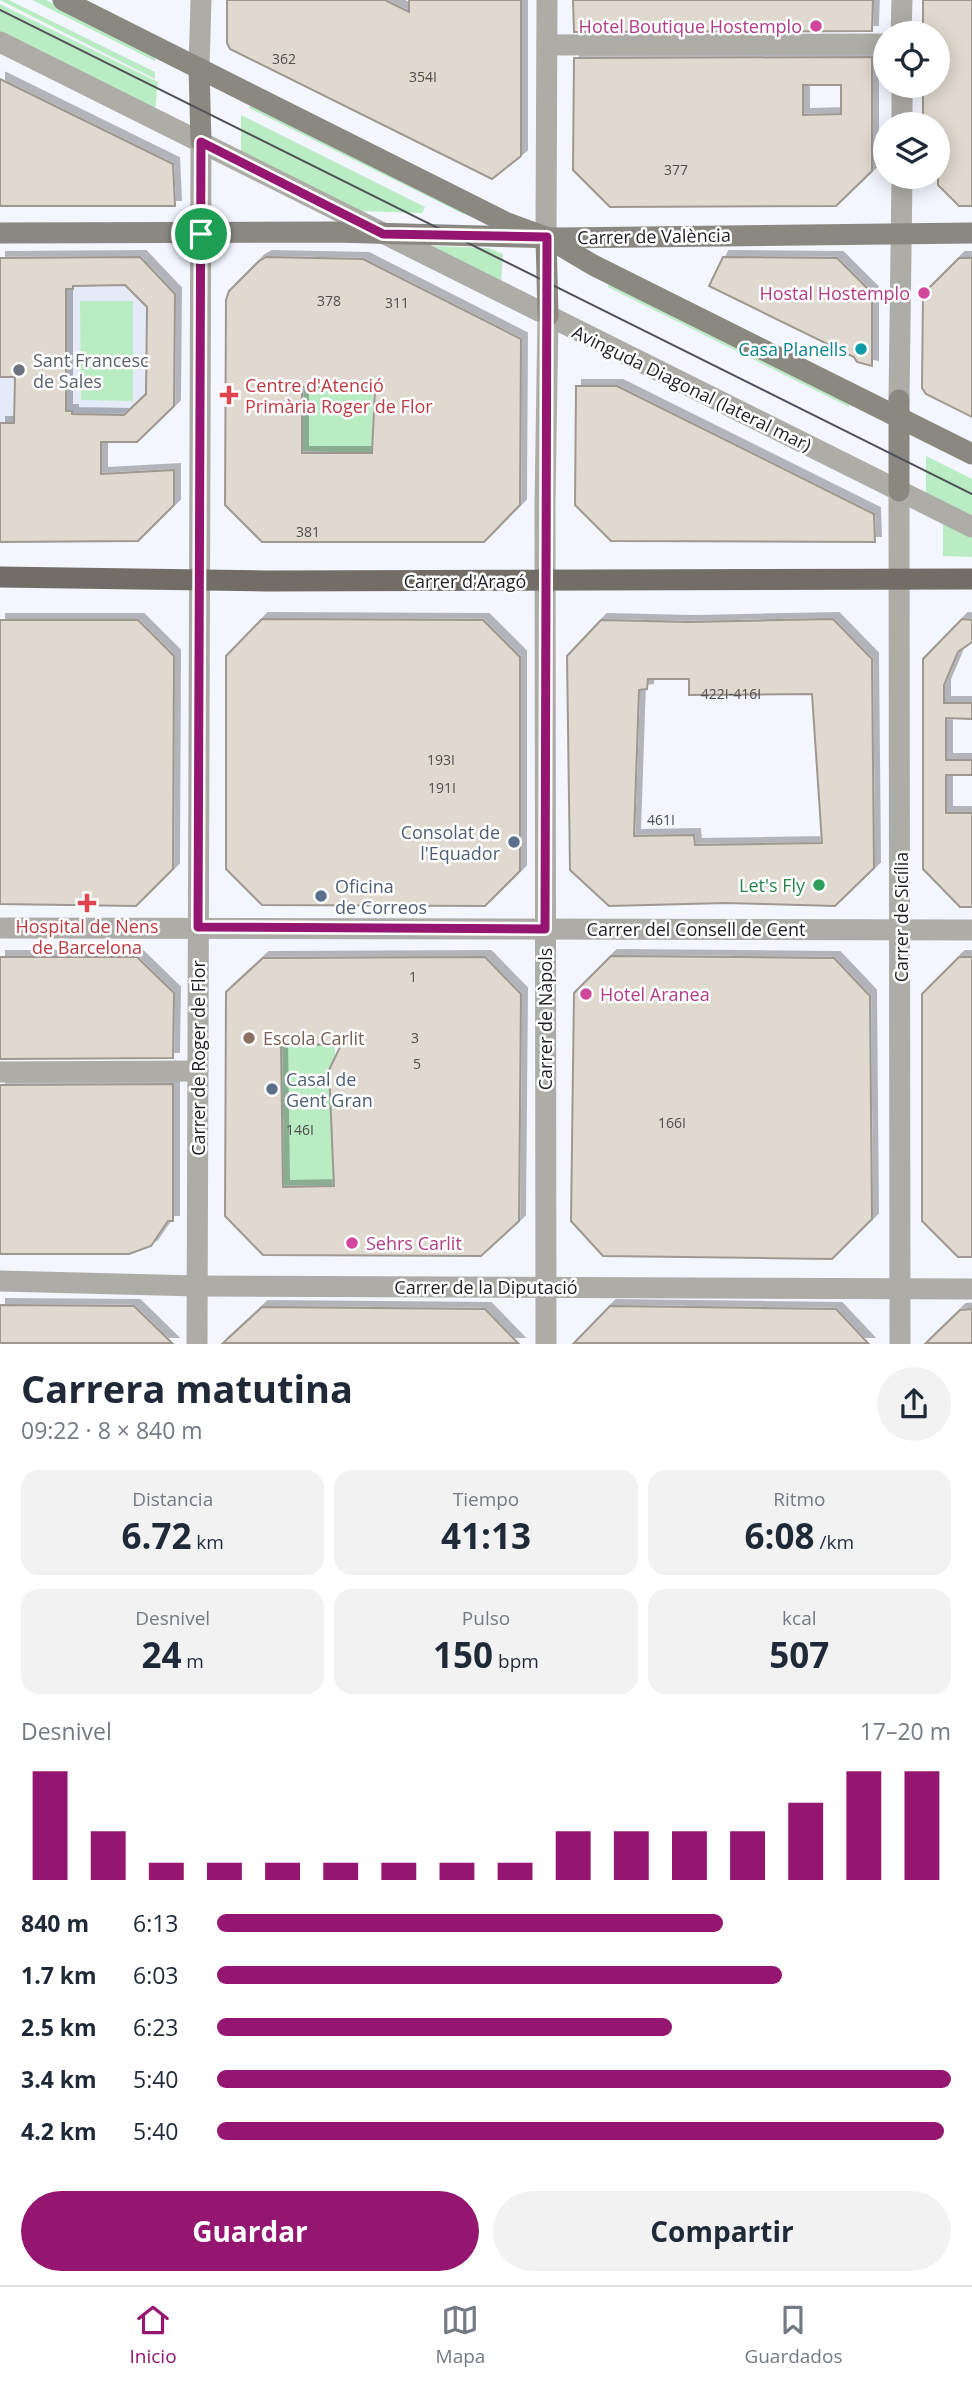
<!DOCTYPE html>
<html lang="es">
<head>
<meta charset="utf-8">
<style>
  :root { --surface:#fff; --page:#f2f2f3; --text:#1f2937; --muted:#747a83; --line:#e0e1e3; --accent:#941670 }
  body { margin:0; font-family:"Open Sans",sans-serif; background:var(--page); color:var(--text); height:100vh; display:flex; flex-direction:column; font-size:26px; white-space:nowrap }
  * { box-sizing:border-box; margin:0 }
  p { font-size:23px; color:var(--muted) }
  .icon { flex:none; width:38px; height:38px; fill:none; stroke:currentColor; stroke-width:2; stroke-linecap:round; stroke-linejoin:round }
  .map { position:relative; height:1344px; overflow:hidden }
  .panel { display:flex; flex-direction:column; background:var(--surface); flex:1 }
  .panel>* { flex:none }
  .buttons { position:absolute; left:873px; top:21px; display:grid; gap:14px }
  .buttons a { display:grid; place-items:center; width:77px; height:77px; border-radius:50%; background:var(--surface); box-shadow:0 4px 18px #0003; font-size:35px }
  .pin { position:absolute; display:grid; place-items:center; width:60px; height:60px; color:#fff; margin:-30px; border:4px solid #fff; border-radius:50%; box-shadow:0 2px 7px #0007 }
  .round { display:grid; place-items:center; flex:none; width:74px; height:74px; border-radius:37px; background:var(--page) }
  .overview { display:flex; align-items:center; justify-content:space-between; height:119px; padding:0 21px }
  h1 { font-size:38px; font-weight:700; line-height:52px }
  .figures { display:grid; grid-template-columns:repeat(3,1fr); gap:10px; height:119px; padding:7px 21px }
  .figures div { display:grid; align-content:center; border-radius:18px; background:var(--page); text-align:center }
  .figures b { font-size:35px; font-weight:700 }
  .figures small { font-size:19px; font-weight:400 }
  .figures p { font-size:19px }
  .chart { height:196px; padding:14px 21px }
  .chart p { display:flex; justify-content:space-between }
  .chart svg { width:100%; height:126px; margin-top:7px; stroke:var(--accent); stroke-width:6 }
  .action { display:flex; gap:14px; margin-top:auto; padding:14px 21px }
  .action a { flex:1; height:80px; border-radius:42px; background:var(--accent); color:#fff; font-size:28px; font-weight:700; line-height:80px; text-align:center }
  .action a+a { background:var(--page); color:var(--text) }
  ul { padding:0 21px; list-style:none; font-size:23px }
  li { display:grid; grid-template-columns:112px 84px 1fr; align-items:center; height:52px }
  li i { height:18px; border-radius:9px; background:var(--accent) }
  .dock { display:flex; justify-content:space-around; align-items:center; height:98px; border-top:2px solid var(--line); background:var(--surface); font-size:19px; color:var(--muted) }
  .dock a { display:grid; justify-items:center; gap:4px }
  .dock .on { color:var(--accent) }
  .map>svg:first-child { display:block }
  .built { fill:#e4eaf8 }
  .green { fill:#baecc4 }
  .building { fill:#dfd9cf; stroke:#9e9890; stroke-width:2; fill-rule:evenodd; filter:url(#shadow) }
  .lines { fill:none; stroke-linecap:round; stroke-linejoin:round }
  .street { stroke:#aeaca7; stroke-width:21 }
  .secondary { stroke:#8b8881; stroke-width:21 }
  .primary { stroke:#726e67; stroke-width:21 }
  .tram { stroke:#4f5256; stroke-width:2 }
  .route-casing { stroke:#fff; stroke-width:14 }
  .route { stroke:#941670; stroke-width:9 }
  .hotel-dot { fill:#d1479c; stroke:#fff; stroke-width:2.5 }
  .culture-dot { fill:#0f9aa8; stroke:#fff; stroke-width:2.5 }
  .worship-dot { fill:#6b7280; stroke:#fff; stroke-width:2.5 }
  .health-dot { fill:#e0444e; stroke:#fff; stroke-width:2.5 }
  .service-dot { fill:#5c6f8a; stroke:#fff; stroke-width:2.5 }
  .leisure-dot { fill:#2e9e5b; stroke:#fff; stroke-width:2.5 }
  .education-dot { fill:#8d6e63; stroke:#fff; stroke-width:2.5 }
  .labels { text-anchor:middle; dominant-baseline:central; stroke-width:5; stroke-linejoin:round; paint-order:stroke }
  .number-label { font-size:14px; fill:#4e4e4e }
  .hotel-label { font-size:18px; fill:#b23c85; stroke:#fff; text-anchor:end }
  .street-label { font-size:18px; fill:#1d1f23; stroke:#fff }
  .culture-label { font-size:18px; fill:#0d838f; stroke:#fff; text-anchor:end }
  .worship-label { font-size:18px; fill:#5b616d; stroke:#fff; text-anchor:start }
  .health-label { font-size:18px; fill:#be3a42; stroke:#fff; text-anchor:start }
  .service-label { font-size:18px; fill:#4e5e75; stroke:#fff; text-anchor:start }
  .leisure-label { font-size:18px; fill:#27864d; stroke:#fff; text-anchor:end }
  .education-label { font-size:18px; fill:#785e54; stroke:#fff; text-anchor:start }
</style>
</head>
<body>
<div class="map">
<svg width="972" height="1344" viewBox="0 0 972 1344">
  <defs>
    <filter id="shadow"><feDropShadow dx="6" dy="-6" stdDeviation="0" flood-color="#0004"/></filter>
  </defs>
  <rect width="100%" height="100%" fill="#f3f6fe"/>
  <!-- built -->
  <path class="built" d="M140 257 175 294 174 406 137 442H101V470L0 455V258Z"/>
  <!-- green -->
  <g class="green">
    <path d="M0 0H9L155 72V79Z"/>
    <path d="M32 0H46L155 54V61Z"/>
    <path d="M0 4 158 82 155 111 0 34Z"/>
    <path d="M251 102 476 215 463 214 249 108Z"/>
    <path d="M241 115 425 207 422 213 357 211 241 154Z"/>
    <path d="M429 246 488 248 503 254 501 283Z"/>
    <path d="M608 280 849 400V407L608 287Z"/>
    <path d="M80 301H133V401L81 400Z"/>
    <path d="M304 388 373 390 372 453 302 451Z"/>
    <path d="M926 456 972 479V519L926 496Z"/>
    <path d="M943 519 972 534V557L943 556Z"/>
    <path d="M281 1044 335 1045V1058L329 1070 334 1186 287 1188 283 1184Z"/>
  </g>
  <!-- building -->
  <g class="building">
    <path d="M227 0H385L409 12V0H521V156L492 179 230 49 227 43Z"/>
    <path d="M573 0H873L872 31 574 32Z"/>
    <path d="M923 0H972V206H959L938 185V124H923V86H938V33H923Z"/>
    <path d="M872 57V171L836 206 610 207 573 170 574 58ZM803 85H841V114L803 115Z"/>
    <path d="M0 79 173 164 175 206H0Z"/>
    <path d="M140 257 175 294 174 406 137 442H101V474L174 470V505L138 541 0 542V423H14L15 377H0V258ZM125 285 147 307 146 394 124 415 72 414V411H66V289H73V286Z"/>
    <path d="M266 257 363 259 521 339 520 505 484 542H262L225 505 226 300 229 291 259 261ZM302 387 375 388 372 453H302Z"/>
    <path d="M723 257 837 258 872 293V366L857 362 854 357 709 286Z"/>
    <path d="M959 258H972V417L926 394 922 388 923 294Z"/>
    <path d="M576 386H617L874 514 875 542 611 541 575 505Z"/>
    <path d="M262 619 483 620 520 657V871L485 906 262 905 226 869V656Z"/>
    <path d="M833 619 872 659 874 868 835 906 726 903 609 906 570 870 567 656 601 620 688 622ZM648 679H689V695L812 694 822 843 695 845 694 835 634 836 639 690 647 689Z"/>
    <path d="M962 619 972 620V642L958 652 944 685V703H972V719L946 718V760H972V775H946V813H972V907H960L923 869V659Z"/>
    <path d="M0 620H138L174 656 173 869 136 906 0 904Z"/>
    <path d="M611 956 834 958 870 996 872 1219 832 1259 603 1256 571 1221 574 993Z"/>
    <path d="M0 957H137L174 993 173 1058 0 1059Z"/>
    <path d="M485 957 521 994 519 1221 481 1256 263 1255 225 1216 226 992 263 958ZM281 1044 341 1045 329 1070 334 1186 283 1187Z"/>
    <path d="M959 957H972V1257H958L922 1221V994Z"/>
    <path d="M173 1084V1221H168L151 1246 129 1254H0V1085Z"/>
    <path d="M0 1305 134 1306 172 1343H0Z"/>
    <path d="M610 1306 836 1309 868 1343H574Z"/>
    <path d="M262 1307 485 1309 518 1343H223Z"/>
    <path d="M972 1309V1343H926L960 1310Z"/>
  </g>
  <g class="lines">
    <!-- street -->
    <g class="street">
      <path d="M901 33 902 0"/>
      <path d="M0 42 972 527"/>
      <path d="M547 45 886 44"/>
      <path d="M199 68 201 0"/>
      <path d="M902 86V124"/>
      <path d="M546 237 547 0"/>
      <path d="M899 400 902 177"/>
      <path d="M899 491 900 1344"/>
      <path d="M0 928 972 930"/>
      <path d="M0 1072 198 1071"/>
      <path d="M0 1281 198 1286 972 1289"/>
      <path d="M197 1344 201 142"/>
      <path d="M546 1344 545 503 548 316"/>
    </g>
    <!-- secondary -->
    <g class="secondary">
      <path d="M63 0 505 222 546 237 593 265 972 454"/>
      <path d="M199 68 201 142"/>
      <path d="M0 233 333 232 560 238 972 233"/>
      <path d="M546 237 548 316"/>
      <path d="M899 400V491"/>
    </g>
    <!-- primary -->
    <path class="primary" d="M0 577 266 581 972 579"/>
    <!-- tram -->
    <path class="tram" d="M0 10 972 494"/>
  </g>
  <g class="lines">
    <defs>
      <path id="route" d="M201 142 383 234 547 237 545 929 198 927Z"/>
    </defs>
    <!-- route casing -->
    <use href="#route" class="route-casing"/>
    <!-- route -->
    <use href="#route" class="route"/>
  </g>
  <!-- markers -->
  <g class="hotel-dot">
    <circle cx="816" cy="26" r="7"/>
    <circle cx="924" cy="293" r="7"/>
    <circle cx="586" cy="994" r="7"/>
    <circle cx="352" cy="1243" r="7"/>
  </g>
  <circle class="culture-dot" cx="861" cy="349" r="7"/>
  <circle class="worship-dot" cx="19" cy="370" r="7"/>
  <g class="health-dot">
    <path d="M225.5 384.5h7v7h7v7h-7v7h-7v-7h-7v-7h7z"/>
    <path d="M83.5 892.5h7v7h7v7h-7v7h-7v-7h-7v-7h7z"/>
  </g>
  <g class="service-dot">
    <circle cx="514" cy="842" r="7"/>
    <circle cx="321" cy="896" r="7"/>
    <circle cx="272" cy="1089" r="7"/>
  </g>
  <circle class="leisure-dot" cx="819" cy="885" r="7"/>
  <circle class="education-dot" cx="249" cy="1038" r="7"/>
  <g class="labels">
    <!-- number labels -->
    <g class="number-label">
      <text x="284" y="58">362</text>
      <text x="423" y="76">354I</text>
      <text x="676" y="169">377</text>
      <text x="329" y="300">378</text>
      <text x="397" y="302">311</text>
      <text x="308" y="531">381</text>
      <text x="731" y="693">422I-416I</text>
      <text x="441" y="759">193I</text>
      <text x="442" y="787">191I</text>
      <text x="661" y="819">461I</text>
      <text x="413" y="976">1</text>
      <text x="415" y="1037">3</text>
      <text x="417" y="1063">5</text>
      <text x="672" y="1122">166I</text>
      <text x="300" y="1129">146I</text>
    </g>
    <!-- hotel labels -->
    <g class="hotel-label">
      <text x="802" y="26">Hotel Boutique Hostemplo</text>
      <text x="910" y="293">Hostal Hostemplo</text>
      <text x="600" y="994" text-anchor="start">Hotel Aranea</text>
      <text x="366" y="1243" text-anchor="start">Sehrs Carlit</text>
    </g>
    <!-- street labels -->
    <g class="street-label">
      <text transform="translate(654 236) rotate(-1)">Carrer de València</text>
      <text transform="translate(692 388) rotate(26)">Avinguda Diagonal (lateral mar)</text>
      <text x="465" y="581">Carrer d'Aragó</text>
      <text transform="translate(901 917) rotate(-90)">Carrer de Sicília</text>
      <text x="696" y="929">Carrer del Consell de Cent</text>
      <text transform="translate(545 1019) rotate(-90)">Carrer de Nàpols</text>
      <text transform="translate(198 1058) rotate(-90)">Carrer de Roger de Flor</text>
      <text x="486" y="1287">Carrer de la Diputació</text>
    </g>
    <!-- culture labels -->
    <g class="culture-label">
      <text x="847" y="349">Casa Planells</text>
    </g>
    <!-- worship labels -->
    <g class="worship-label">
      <text x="33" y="360">Sant Francesc<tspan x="33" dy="21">de Sales</tspan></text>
    </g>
    <!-- health labels -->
    <g class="health-label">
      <text x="245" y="385">Centre d'Atenció<tspan x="245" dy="21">Primària Roger de Flor</tspan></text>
      <text x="87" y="926" text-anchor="middle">Hospital de Nens<tspan x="87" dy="21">de Barcelona</tspan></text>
    </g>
    <!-- service labels -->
    <g class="service-label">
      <text x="500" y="832" text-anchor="end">Consolat de<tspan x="500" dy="21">l'Equador</tspan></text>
      <text x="335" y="886">Oficina<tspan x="335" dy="21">de Correos</tspan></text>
      <text x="286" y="1079">Casal de<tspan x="286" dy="21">Gent Gran</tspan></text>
    </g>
    <!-- leisure labels -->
    <g class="leisure-label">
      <text x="805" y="885">Let's Fly</text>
    </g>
    <!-- education labels -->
    <g class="education-label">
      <text x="263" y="1038">Escola Carlit</text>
    </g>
  </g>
</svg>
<div class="buttons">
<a><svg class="icon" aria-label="locate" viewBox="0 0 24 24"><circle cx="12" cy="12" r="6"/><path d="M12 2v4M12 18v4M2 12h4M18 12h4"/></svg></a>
<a><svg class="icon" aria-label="layers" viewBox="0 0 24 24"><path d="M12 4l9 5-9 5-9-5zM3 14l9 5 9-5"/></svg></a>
</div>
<div class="pin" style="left:201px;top:234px;background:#1e9e55"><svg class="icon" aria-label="arrive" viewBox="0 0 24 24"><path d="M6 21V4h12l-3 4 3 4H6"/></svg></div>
</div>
<section class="panel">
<div class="overview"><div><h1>Carrera matutina</h1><p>09:22 · 8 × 840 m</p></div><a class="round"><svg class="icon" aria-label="share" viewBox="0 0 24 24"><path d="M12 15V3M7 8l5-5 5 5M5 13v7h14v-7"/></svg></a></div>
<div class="figures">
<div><p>Distancia</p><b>6.72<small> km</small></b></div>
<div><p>Tiempo</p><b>41:13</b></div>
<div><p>Ritmo</p><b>6:08<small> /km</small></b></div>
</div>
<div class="figures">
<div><p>Desnivel</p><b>24<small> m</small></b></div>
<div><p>Pulso</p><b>150<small> bpm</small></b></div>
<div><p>kcal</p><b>507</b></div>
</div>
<div class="chart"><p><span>Desnivel</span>17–20 m</p>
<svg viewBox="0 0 160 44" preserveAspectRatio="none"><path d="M5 44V6M15 44V27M25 44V38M35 44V38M45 44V38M55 44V38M65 44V38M75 44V38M85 44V38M95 44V27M105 44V27M115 44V27M125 44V27M135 44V17M145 44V6M155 44V6"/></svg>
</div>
<ul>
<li><b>840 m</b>6:13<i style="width:69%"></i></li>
<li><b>1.7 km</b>6:03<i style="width:77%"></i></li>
<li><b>2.5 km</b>6:23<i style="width:62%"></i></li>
<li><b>3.4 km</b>5:40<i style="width:100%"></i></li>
<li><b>4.2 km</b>5:40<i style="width:99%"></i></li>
</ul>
<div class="action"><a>Guardar</a><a>Compartir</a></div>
</section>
<nav class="dock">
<a class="on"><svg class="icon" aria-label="home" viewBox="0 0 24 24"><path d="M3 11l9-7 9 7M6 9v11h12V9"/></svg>Inicio</a>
<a><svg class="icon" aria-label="map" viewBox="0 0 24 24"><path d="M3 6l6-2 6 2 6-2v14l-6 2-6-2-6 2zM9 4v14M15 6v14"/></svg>Mapa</a>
<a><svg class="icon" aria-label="saved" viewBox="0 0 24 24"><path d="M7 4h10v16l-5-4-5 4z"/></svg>Guardados</a>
</nav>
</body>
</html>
